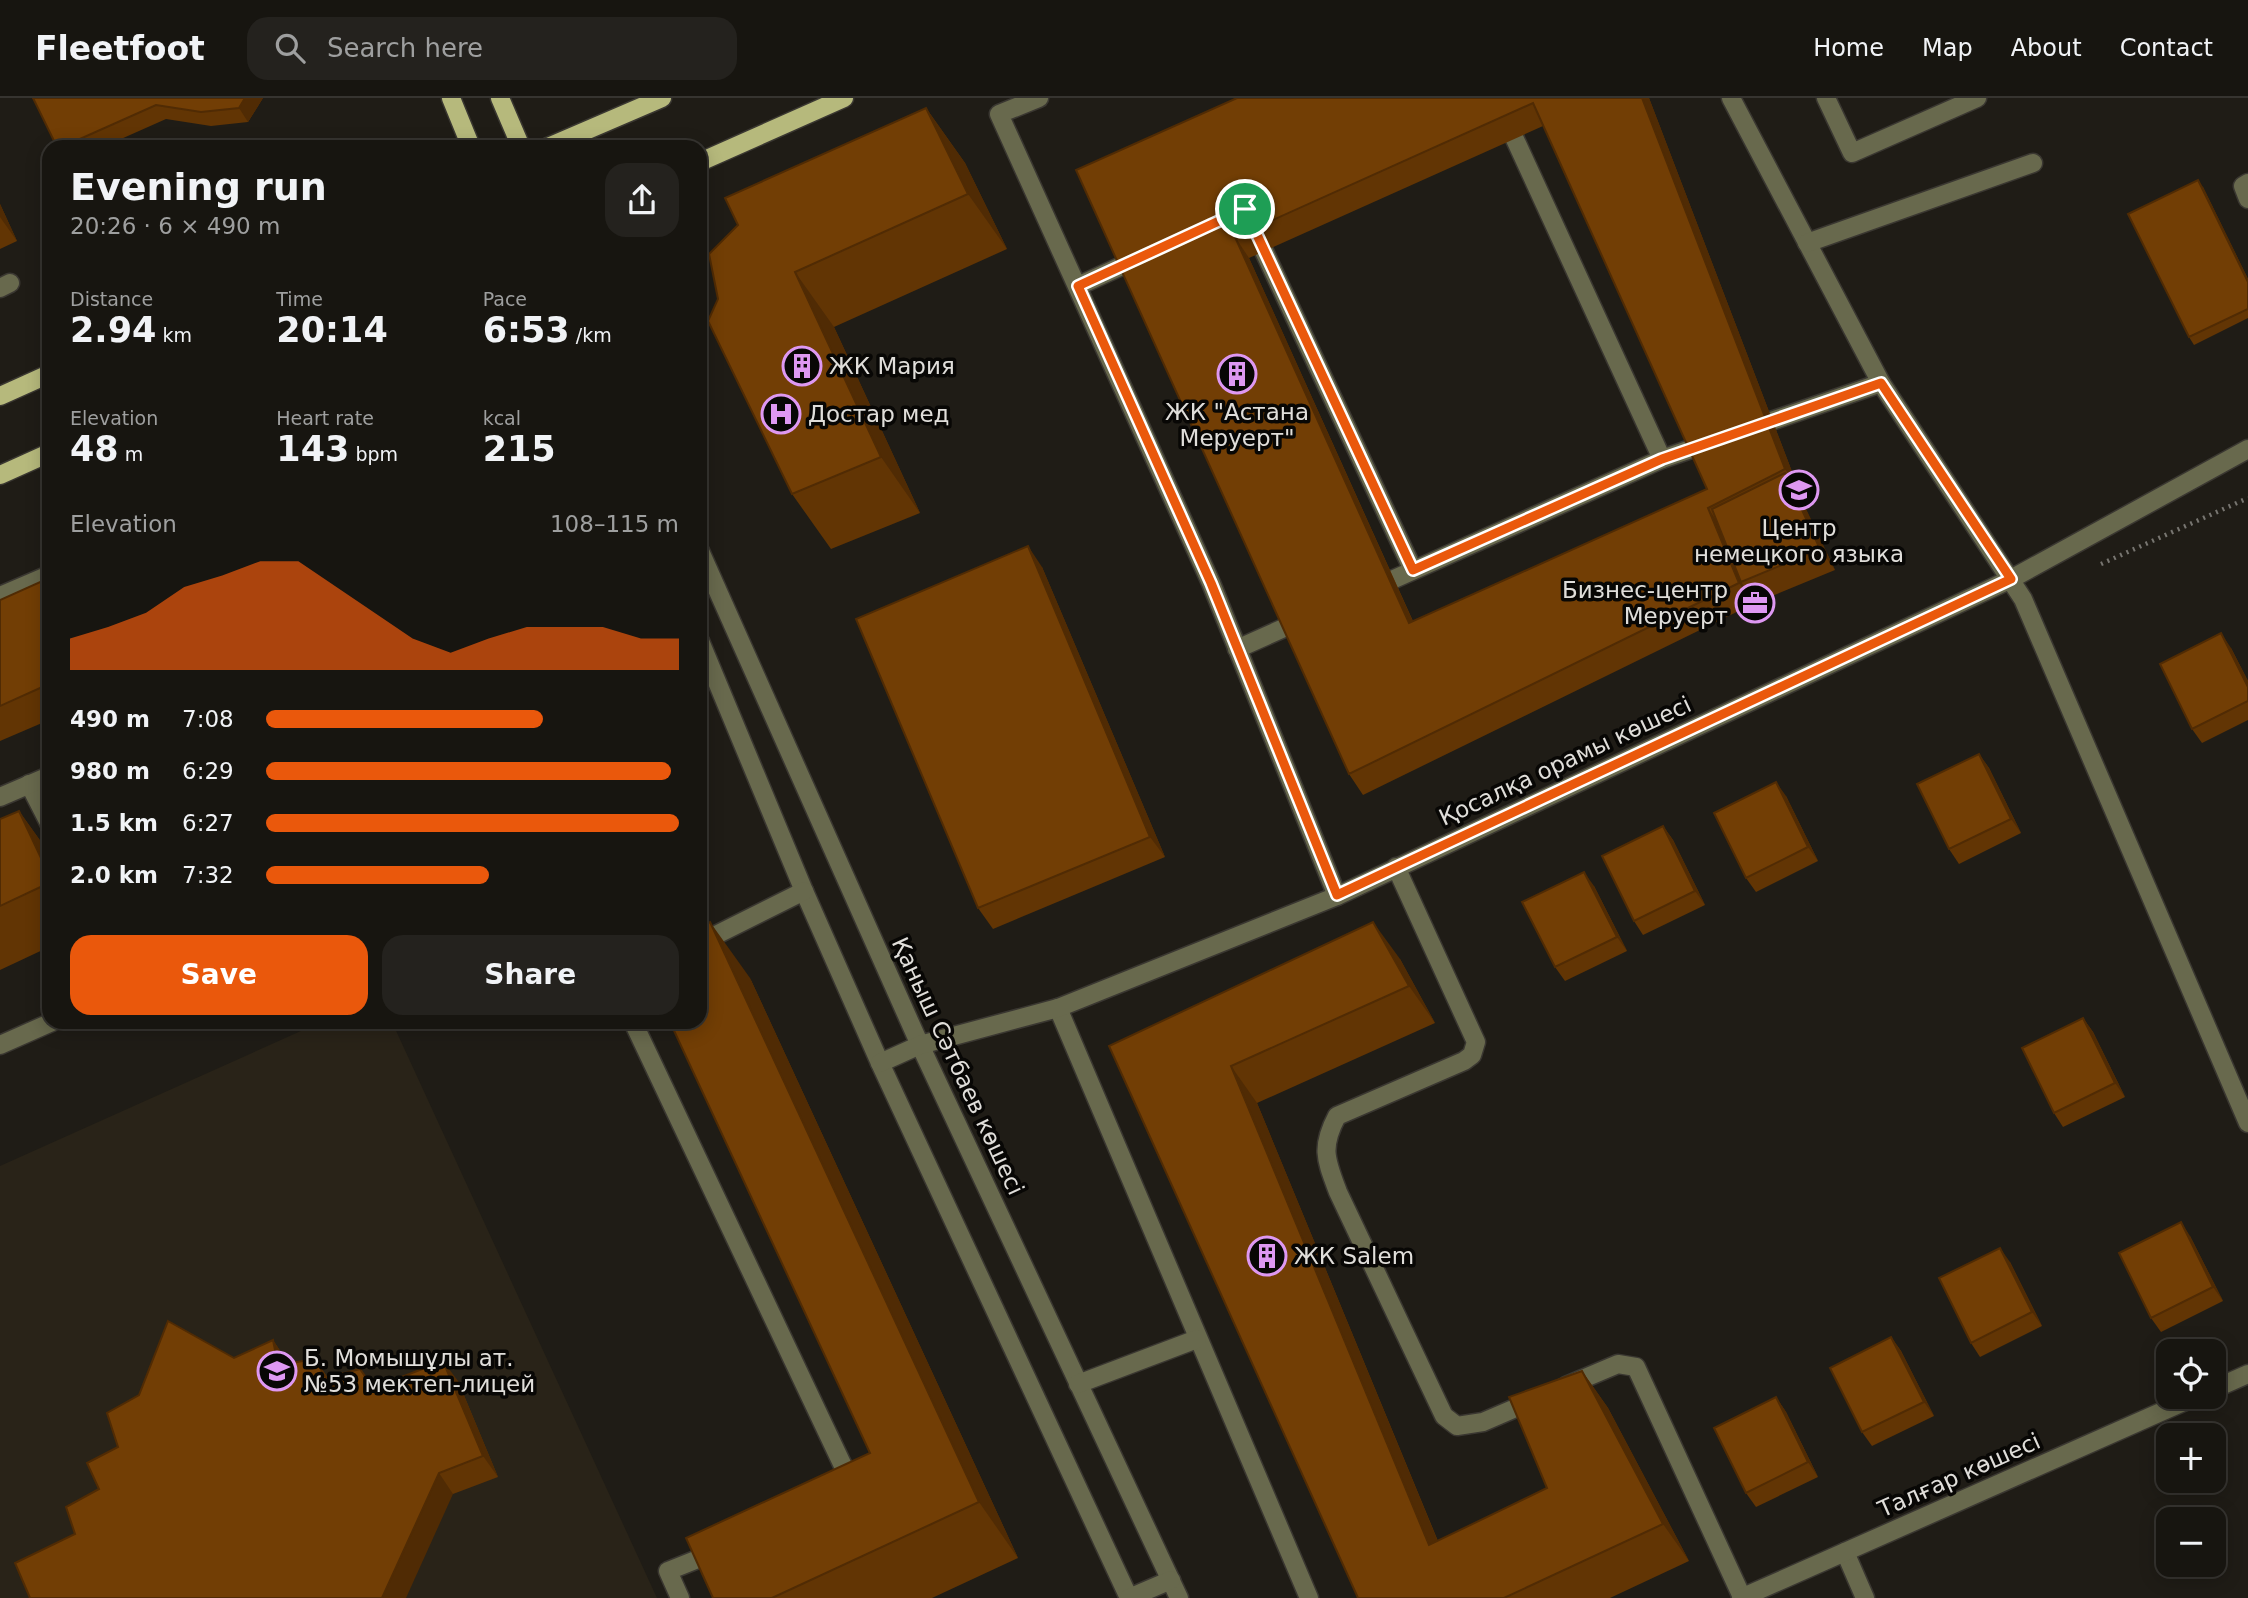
<!DOCTYPE html>
<html lang="en">
<head>
<meta charset="utf-8">
<style>
  :root { --surface:#171510; --page:#24221e; --text:#f1f3f6; --muted:#9e9f9f; --line:#363430; --accent:#ea580c }
  body { margin:0; font-family:"DejaVu Sans",sans-serif; background:var(--page); color:var(--text); height:100vh; display:flex; flex-direction:column; font-size:26px; white-space:nowrap }
  * { box-sizing:border-box; margin:0 }
  p { font-size:23px; color:var(--muted) }
  .icon { flex:none; width:38px; height:38px; fill:none; stroke:currentColor; stroke-width:2; stroke-linecap:round; stroke-linejoin:round }
  .map { position:relative; flex:1; overflow:hidden }
  .side { position:absolute; left:42px; top:42px; width:665px; height:889px; display:flex; flex-direction:column; background:var(--surface); border-radius:21px; box-shadow:0 4px 18px #0003,0 0 0 2px var(--line) }
  .side>* { flex:none }
  .buttons { position:absolute; left:2156px; top:1241px; display:grid; gap:14px }
  .buttons a { display:grid; place-items:center; width:70px; height:70px; border-radius:14px; background:var(--surface); box-shadow:0 4px 18px #0003,0 0 0 2px var(--line); font-size:35px }
  .pin { position:absolute; display:grid; place-items:center; width:60px; height:60px; color:#fff; margin:-30px; border:4px solid #fff; border-radius:50%; box-shadow:0 2px 7px #0007 }
  .round { display:grid; place-items:center; flex:none; width:74px; height:74px; border-radius:21px; background:var(--page) }
  .headline { display:flex; align-items:center; justify-content:space-between; height:119px; padding:0 28px }
  h1 { font-size:38px; font-weight:800; line-height:52px }
  .stats { display:grid; grid-template-columns:repeat(3,1fr); gap:10px; height:119px; padding:7px 28px }
  .stats div { display:grid; align-content:center }
  .stats b { font-size:35px; font-weight:800 }
  .stats small { font-size:19px; font-weight:400 }
  .stats p { font-size:19px }
  .chart { height:196px; padding:14px 28px }
  .chart p { display:flex; justify-content:space-between }
  .chart svg { width:100%; height:126px; margin-top:7px; fill:var(--accent); opacity:.7 }
  .cta { display:flex; gap:14px; margin-top:auto; padding:14px 28px }
  .cta a { flex:1; height:80px; border-radius:21px; background:var(--accent); color:#fff; font-size:28px; font-weight:800; line-height:80px; text-align:center }
  .cta a+a { background:var(--page); color:var(--text) }
  ul { padding:0 28px; list-style:none; font-size:23px }
  li { display:grid; grid-template-columns:112px 84px 1fr; align-items:center; height:52px }
  li i { height:18px; border-radius:9px; background:var(--accent) }
  header { display:flex; align-items:center; gap:42px; box-sizing:border-box; height:98px; padding:0 35px; background:var(--surface); border-bottom:2px solid var(--line) }
  header strong { font-size:33px }
  nav { display:flex; gap:38px; margin-inline-start:auto; font-size:24px }
  .search { width:490px; height:63px; background:var(--page); display:flex; align-items:center; gap:18px; box-sizing:border-box; padding:0 24px; border-radius:21px; color:var(--muted); font-size:26px }
  .map>svg:first-child { display:block }
  .built { fill:#292318 }
  .lines { fill:none; stroke-linecap:round; stroke-linejoin:round }
  .minor-casing { stroke:#3a3731; stroke-width:21 }
  .major-casing { stroke:#3a3731; stroke-width:21 }
  .path { stroke:#777570; stroke-width:4.5; stroke-dasharray:2 5; stroke-linecap:butt }
  .minor { stroke:#68694d; stroke-width:18 }
  .major { stroke:#b6b97c; stroke-width:18 }
  .wall { fill:#623504; fill-rule:evenodd }
  .shaded-wall { fill:#502b04 }
  .building { fill:#723e05; stroke:#502b04; stroke-width:2; fill-rule:evenodd }
  .route-casing { stroke:#fff; stroke-width:14 }
  .route { stroke:#ea580c; stroke-width:9 }
  .labels { text-anchor:middle; dominant-baseline:central; stroke-width:7; stroke-linejoin:round; paint-order:stroke }
  .poi-label { font-size:23px; fill:#e0deda; stroke:#080705; text-anchor:start }
  .street-label { font-size:23px; fill:#e0deda; stroke:#080705 }
</style>
</head>
<body>
<header>
<strong>Fleetfoot</strong>
<div class="search"><svg class="icon" aria-label="search" viewBox="0 0 24 24"><circle cx="10" cy="10" r="6"/><path d="M15 15l6 6"/></svg>Search here</div>
<nav><a>Home</a><a>Map</a><a>About</a><a>Contact</a></nav>
</header>
<div class="map">
<svg width="2248" height="1500" viewBox="0 0 2248 1500">
  <rect width="100%" height="100%" fill="#1f1c16"/>
  <!-- built -->
  <path class="built" d="M321 924H392L657 1500H0V1068Z"/>
  <g class="lines">
    <defs>
      <g id="minor">
        <path d="M1039 0 999 16 1211 485 1337 798"/>
        <path d="M1496 0 1662 361"/>
        <path d="M1731 0 1881 285 2023 501 2248 1025"/>
        <path d="M1826 0 1852 55 1977 0"/>
        <path d="M2248 85 2243 88 2248 101"/>
        <path d="M1255 134 1413 472"/>
        <path d="M1807 145 2033 65"/>
        <path d="M1078 188 1141 159"/>
        <path d="M0 190 10 185"/>
        <path d="M1751 330 1881 285"/>
        <path d="M700 453 920 947 1179 1500"/>
        <path d="M1374 490 1662 361 1711 344"/>
        <path d="M0 498 49 477"/>
        <path d="M700 543 804 793 880 965 1129 1500"/>
        <path d="M1237 551 1304 521"/>
        <path d="M29 686 49 725"/>
        <path d="M0 699 49 678"/>
        <path d="M1396 769 1476 944 1472 957 1464 963 1337 1018C1320 1050 1326 1062 1338 1094L1444 1318 1457 1328 1483 1324 1534 1302"/>
        <path d="M700 845 804 793"/>
        <path d="M1058 910 1309 1500"/>
        <path d="M633 924 853 1389"/>
        <path d="M0 947 52 924"/>
        <path d="M880 965 920 947 1058 910 1337 798 2011 481 2248 351"/>
        <path d="M1078 1286 1197 1241"/>
        <path d="M1566 1288 1618 1266 1636 1269 1742 1499"/>
        <path d="M2214 1291 2248 1276"/>
        <path d="M1845 1454 1865 1500"/>
        <path d="M680 1500 668 1473 718 1453"/>
        <path d="M1129 1500 1171 1482"/>
        <path d="M1741 1500 2197 1298"/>
      </g>
      <g id="major">
        <path d="M451 0 471 49"/>
        <path d="M500 0 521 49"/>
        <path d="M548 49 662 0"/>
        <path d="M700 64 844 0"/>
        <path d="M0 298 49 276"/>
        <path d="M0 377 49 355"/>
      </g>
    </defs>
    <!-- minor casing -->
    <use href="#minor" class="minor-casing"/>
    <!-- major casing -->
    <use href="#major" class="major-casing"/>
    <!-- path -->
    <path class="path" d="M2101 466 2248 400"/>
    <!-- minor -->
    <use href="#minor" class="minor"/>
    <!-- major -->
    <use href="#major" class="major"/>
  </g>
  <!-- wall -->
  <g class="wall">
    <path d="M33 0H263L248 24 211 28 166 21 103 49H57Z"/>
    <path d="M1237 0H1649L1799 392 1797 393 1835 472 1755 505 1749 495 1753 506 1363 697 1349 676 1076 72ZM1543 28 1707 391 1413 523 1249 160Z"/>
    <path d="M926 10 965 65 1007 151 834 229 920 415 831 451 792 396 708 223Z"/>
    <path d="M2203 89 2248 181V220L2194 247 2189 239Z"/>
    <path d="M0 106 17 143 0 151Z"/>
    <path d="M1042 469 1165 759 993 831 978 810Z"/>
    <path d="M49 480V622L0 643V502Z"/>
    <path d="M2231 550 2248 583V622L2202 645 2192 631Z"/>
    <path d="M1979 656 1989 670 2021 735 1959 766 1949 751Z"/>
    <path d="M1786 698 1818 763 1756 794 1746 780Z"/>
    <path d="M19 713 49 755V849L0 872V721Z"/>
    <path d="M1663 728 1673 742 1705 807 1643 837 1634 823Z"/>
    <path d="M1594 788 1627 853 1565 883 1555 869Z"/>
    <path d="M1400 861 1435 925 1257 1005 1438 1443 1547 1390 1582 1273 1608 1310 1689 1463 1610 1500H1358L1109 948Z"/>
    <path d="M750 880 1018 1460 932 1500H713L870 1355Z"/>
    <path d="M2083 920 2093 934 2125 999 2063 1029 2054 1015Z"/>
    <path d="M2190 1138 2223 1203 2161 1234 2151 1220Z"/>
    <path d="M2010 1164 2042 1228 1980 1259 1971 1245Z"/>
    <path d="M1891 1239 1901 1253 1934 1318 1872 1348 1862 1334Z"/>
    <path d="M273 1242 288 1265 315 1261 328 1280 373 1290 458 1283 498 1379 453 1396 75 1436 99 1391 118 1349 234 1260Z"/>
    <path d="M1776 1299 1786 1314 1818 1379 1756 1409 1746 1395Z"/>
  </g>
  <!-- shaded-wall -->
  <g class="shaded-wall">
    <path d="M245 0H263L248 24 239 10Z"/>
    <path d="M1642 0H1649L1799 392 1785 371Z"/>
    <path d="M926 10 965 65 1007 151 968 96Z"/>
    <path d="M2198 82 2203 89 2248 181V184Z"/>
    <path d="M0 106 17 143 0 119Z"/>
    <path d="M1235 139 1249 160 1423 546 1409 525Z"/>
    <path d="M795 174 834 229 920 415 881 359Z"/>
    <path d="M1785 375 1799 396 1835 472 1820 451Z"/>
    <path d="M1708 410 1722 431 1741 484 1749 495 1753 506 1739 485Z"/>
    <path d="M1028 448 1042 469 1165 759 1150 739Z"/>
    <path d="M2221 535 2231 550 2248 583V589Z"/>
    <path d="M1979 656 1989 670 2021 735 2011 721Z"/>
    <path d="M1776 684 1786 698 1818 763 1808 749Z"/>
    <path d="M19 713 49 755V777Z"/>
    <path d="M1663 728 1673 742 1705 807 1695 793Z"/>
    <path d="M1584 774 1594 788 1627 853 1617 839Z"/>
    <path d="M710 824 750 880 1018 1460 979 1404Z"/>
    <path d="M1373 824 1400 861 1435 925 1409 888Z"/>
    <path d="M2083 920 2093 934 2125 999 2115 985Z"/>
    <path d="M1231 968 1257 1005 1455 1485 1429 1447Z"/>
    <path d="M2181 1124 2190 1138 2223 1203 2213 1189Z"/>
    <path d="M2000 1150 2010 1164 2042 1228 2032 1214Z"/>
    <path d="M1891 1239 1901 1253 1934 1318 1924 1304Z"/>
    <path d="M273 1242 287 1263 292 1288 278 1267Z"/>
    <path d="M443 1263 458 1283 498 1379 483 1358Z"/>
    <path d="M1582 1273 1608 1310 1689 1463 1663 1426Z"/>
    <path d="M1776 1299 1786 1314 1818 1379 1808 1364Z"/>
    <path d="M439 1375 453 1396 406 1500H382Z"/>
  </g>
  <!-- building -->
  <g class="building">
    <path d="M33 0H245L239 10 201 14 156 7 62 49H57Z"/>
    <path d="M1237 0H1642L1785 371 1708 410 1739 485 1349 676 1076 72ZM1533 5 1707 391 1409 525 1235 139Z"/>
    <path d="M926 10 968 96 795 174 881 359 792 396 708 223 718 201 709 156 738 127 725 100Z"/>
    <path d="M2198 82 2248 184V211L2189 239 2128 116Z"/>
    <path d="M1785 375 1820 451 1741 484 1712 411Z"/>
    <path d="M1028 448 1150 739 978 810 856 521Z"/>
    <path d="M49 480V586L0 608V502Z"/>
    <path d="M2221 535 2248 589V603L2192 631 2160 566Z"/>
    <path d="M1979 656 2011 721 1949 751 1917 686Z"/>
    <path d="M1776 684 1808 749 1746 780 1714 715Z"/>
    <path d="M19 713 49 777V785L0 808V721Z"/>
    <path d="M1663 728 1695 793 1634 823 1602 758Z"/>
    <path d="M1584 774 1617 839 1555 869 1522 804Z"/>
    <path d="M710 824 979 1404 772 1500H713L686 1440 870 1355 670 924H700V829Z"/>
    <path d="M1373 824 1409 888 1231 968 1429 1447 1547 1390 1509 1299 1582 1273 1663 1426 1504 1500H1358L1109 948Z"/>
    <path d="M2083 920 2115 985 2054 1015 2022 950Z"/>
    <path d="M2181 1124 2213 1189 2151 1220 2119 1155Z"/>
    <path d="M2000 1150 2032 1214 1971 1245 1939 1180Z"/>
    <path d="M168 1223 234 1260 273 1242 278 1267 315 1261 326 1280 360 1271 373 1290 443 1263 483 1358 439 1375 382 1500H30L15 1465 75 1436 66 1409 99 1391 87 1365 118 1349 107 1315 139 1297Z"/>
    <path d="M1891 1239 1924 1304 1862 1334 1830 1270Z"/>
    <path d="M1776 1299 1808 1364 1746 1395 1714 1330Z"/>
  </g>
  <g class="lines">
    <defs>
      <path id="route" d="M1245 111 1413 472 1662 361 1881 285 2011 481 1337 797 1211 485 1078 188Z"/>
    </defs>
    <!-- route casing -->
    <use href="#route" class="route-casing"/>
    <!-- route -->
    <use href="#route" class="route"/>
  </g>
  <!-- icons -->
  <defs>
    <symbol id="building-ring" viewBox="-11 -11 22 22"><circle r="9.5" fill="#080705" stroke="#de98f2" stroke-width="1.5"/><path d="M-4-6H4V6H1V3H-1V6H-4ZM-2.5-4.3h1.7v1.8h-1.7ZM.8-4.3h1.7v1.8H.8ZM-2.5-1h1.7V.8h-1.7ZM.8-1h1.7V.8H.8Z" fill="#de98f2"/></symbol>
    <symbol id="hospital-ring" viewBox="-11 -11 22 22"><circle r="9.5" fill="#080705" stroke="#de98f2" stroke-width="1.5"/><path d="M-5-5h3v3.5h4V-5h3V5h-3V1.5h-4V5h-3Z" fill="#de98f2"/></symbol>
    <symbol id="school-ring" viewBox="-11 -11 22 22"><circle r="9.5" fill="#080705" stroke="#de98f2" stroke-width="1.5"/><path d="M0-5L7-2L0 1L-7-2ZM-4 1L0 2.5L4 1V4Q0 6-4 4Z" fill="#de98f2"/></symbol>
    <symbol id="office-ring" viewBox="-11 -11 22 22"><circle r="9.5" fill="#080705" stroke="#de98f2" stroke-width="1.5"/><path d="M-6-3h4V-5.5h4V-3h4V5H-6ZM-1-4.5V-3h2v-1.5ZM-6 0V1H6V0Z" fill="#de98f2"/></symbol>
  </defs>
  <g fill-rule="evenodd">
    <use href="#building-ring" x="780" y="246" width="44" height="44"/>
    <use href="#building-ring" x="1215" y="254" width="44" height="44"/>
    <use href="#hospital-ring" x="759" y="294" width="44" height="44"/>
    <use href="#school-ring" x="1777" y="370" width="44" height="44"/>
    <use href="#office-ring" x="1733" y="483" width="44" height="44"/>
    <use href="#building-ring" x="1245" y="1136" width="44" height="44"/>
    <use href="#school-ring" x="255" y="1251" width="44" height="44"/>
  </g>
  <g class="labels">
    <!-- poi labels -->
    <g class="poi-label">
      <text x="829" y="268">ЖК Мария</text>
      <text x="1237" y="314" text-anchor="middle">ЖК "Астана<tspan x="1237" dy="26">Меруерт"</tspan></text>
      <text x="808" y="316">Достар мед</text>
      <text x="1799" y="430" text-anchor="middle">Центр<tspan x="1799" dy="26">немецкого языка</tspan></text>
      <text x="1728" y="492" text-anchor="end">Бизнес-центр<tspan x="1728" dy="26">Меруерт</tspan></text>
      <text x="1294" y="1158">ЖК Salem</text>
      <text x="304" y="1260">Б. Момышұлы ат.<tspan x="304" dy="26">№53 мектеп-лицей</tspan></text>
    </g>
    <!-- street labels -->
    <g class="street-label">
      <text transform="translate(1565 663) rotate(-25)">Қосалқа орамы көшесі</text>
      <text transform="translate(958 968) rotate(65)">Қаныш Сәтбаев көшесі</text>
      <text transform="translate(1959 1377) rotate(-24)">Талғар көшесі</text>
    </g>
  </g>
</svg>
<div class="buttons">
<a><svg class="icon" aria-label="locate" viewBox="0 0 24 24"><circle cx="12" cy="12" r="6"/><path d="M12 2v4M12 18v4M2 12h4M18 12h4"/></svg></a>
<a>+</a>
<a>−</a>
</div>
<div class="pin" style="left:1245px;top:111px;background:#1e9e55"><svg class="icon" aria-label="arrive" viewBox="0 0 24 24"><path d="M6 21V4h12l-3 4 3 4H6"/></svg></div>
<section class="side">
<div class="headline"><div><h1>Evening run</h1><p>20:26 · 6 × 490 m</p></div><a class="round"><svg class="icon" aria-label="share" viewBox="0 0 24 24"><path d="M12 15V3M7 8l5-5 5 5M5 13v7h14v-7"/></svg></a></div>
<div class="stats">
<div><p>Distance</p><b>2.94<small> km</small></b></div>
<div><p>Time</p><b>20:14</b></div>
<div><p>Pace</p><b>6:53<small> /km</small></b></div>
</div>
<div class="stats">
<div><p>Elevation</p><b>48<small> m</small></b></div>
<div><p>Heart rate</p><b>143<small> bpm</small></b></div>
<div><p>kcal</p><b>215</b></div>
</div>
<div class="chart"><p><span>Elevation</span>108–115 m</p>
<svg viewBox="0 0 160 44" preserveAspectRatio="none"><path d="M0 44V33L10 29L20 24L30 15L40 11L50 6L60 6L70 15L80 24L90 33L100 38L110 33L120 29L130 29L140 29L150 33L160 33V44z"/></svg>
</div>
<ul>
<li><b>490 m</b>7:08<i style="width:67%"></i></li>
<li><b>980 m</b>6:29<i style="width:98%"></i></li>
<li><b>1.5 km</b>6:27<i style="width:100%"></i></li>
<li><b>2.0 km</b>7:32<i style="width:54%"></i></li>
</ul>
<div class="cta"><a>Save</a><a>Share</a></div>
</section>
</div>
</body>
</html>
